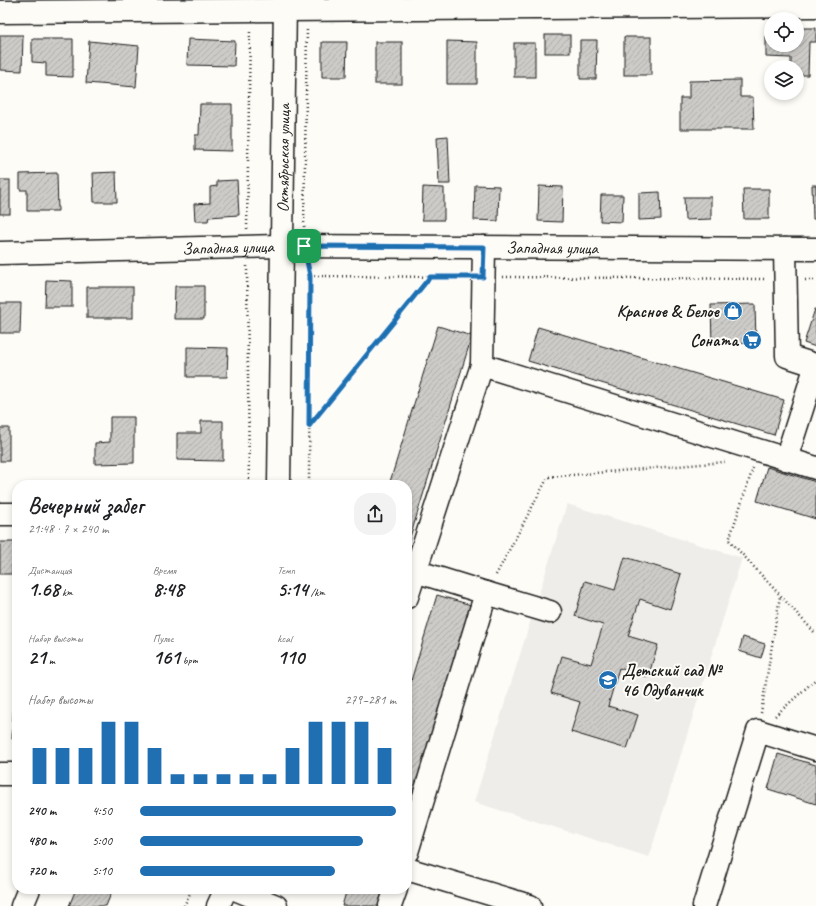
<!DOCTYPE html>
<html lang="ru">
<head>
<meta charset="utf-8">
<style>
  :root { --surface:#fff; --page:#f2f2f2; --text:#202124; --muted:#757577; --accent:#1f6fb2 }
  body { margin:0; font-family:Caveat,sans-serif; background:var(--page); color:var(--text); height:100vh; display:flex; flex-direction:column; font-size:15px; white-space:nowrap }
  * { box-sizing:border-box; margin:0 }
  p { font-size:13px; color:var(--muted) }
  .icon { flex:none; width:22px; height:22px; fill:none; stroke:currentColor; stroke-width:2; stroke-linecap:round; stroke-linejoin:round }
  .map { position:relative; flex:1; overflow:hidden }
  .sheet { position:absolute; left:12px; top:480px; width:400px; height:414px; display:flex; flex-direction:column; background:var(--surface); border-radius:16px; box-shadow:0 2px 6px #0003 }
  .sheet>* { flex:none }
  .fabs { position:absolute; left:764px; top:12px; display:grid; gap:8px }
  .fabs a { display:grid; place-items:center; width:40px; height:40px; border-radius:50%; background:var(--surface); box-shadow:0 2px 6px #0003; font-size:20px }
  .pin { position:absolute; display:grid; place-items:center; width:34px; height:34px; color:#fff; margin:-17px; border-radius:8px; box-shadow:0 2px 6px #0006 }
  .round { display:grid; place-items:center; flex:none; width:42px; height:42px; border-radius:16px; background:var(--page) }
  .head { display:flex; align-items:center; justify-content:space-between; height:68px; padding:0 16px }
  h1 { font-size:22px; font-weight:800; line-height:30px }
  .metrics { display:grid; grid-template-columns:repeat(3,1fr); gap:6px; height:68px; padding:4px 16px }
  .metrics div { display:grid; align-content:center }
  .metrics b { font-size:20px; font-weight:800 }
  .metrics small { font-size:11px; font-weight:400 }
  .metrics p { font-size:11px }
  .chart { height:112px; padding:8px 16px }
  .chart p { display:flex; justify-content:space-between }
  .chart svg { width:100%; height:72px; margin-top:4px; stroke:var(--accent); stroke-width:6 }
  ul { padding:0 16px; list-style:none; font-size:13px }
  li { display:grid; grid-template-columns:64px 48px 1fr; align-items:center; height:30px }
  li i { height:10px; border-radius:5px; background:var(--accent) }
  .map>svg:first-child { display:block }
  .built { fill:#eeede9 }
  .building { fill:url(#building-hatch); stroke:#1c1c1c }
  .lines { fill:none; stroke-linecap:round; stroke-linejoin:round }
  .minor-casing { stroke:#1c1c1c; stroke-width:25 }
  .major-casing { stroke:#1c1c1c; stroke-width:25 }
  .path { stroke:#1c1c1c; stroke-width:2.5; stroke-dasharray:1 3; stroke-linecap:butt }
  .minor { stroke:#fdfcf7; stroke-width:22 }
  .major { stroke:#fdfcf7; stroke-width:22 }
  .route-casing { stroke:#fff; stroke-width:8 }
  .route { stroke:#1f6fb2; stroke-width:5 }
  .labels { text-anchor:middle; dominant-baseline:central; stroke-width:4; stroke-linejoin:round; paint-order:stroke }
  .street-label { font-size:17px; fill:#1c1c1c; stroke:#fdfcf7 }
  .poi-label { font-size:17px; font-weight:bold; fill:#1c1c1c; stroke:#fdfcf7; text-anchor:end }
</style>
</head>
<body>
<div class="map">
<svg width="816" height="906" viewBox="0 0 816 906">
  <defs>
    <pattern id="building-hatch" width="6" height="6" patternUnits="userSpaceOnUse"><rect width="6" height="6" fill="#cccbc8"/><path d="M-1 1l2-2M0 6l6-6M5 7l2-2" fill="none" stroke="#afaeab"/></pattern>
  </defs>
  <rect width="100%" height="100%" fill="#fdfcf7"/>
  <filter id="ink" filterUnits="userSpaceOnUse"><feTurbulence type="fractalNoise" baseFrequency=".025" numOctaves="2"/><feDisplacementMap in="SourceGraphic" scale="8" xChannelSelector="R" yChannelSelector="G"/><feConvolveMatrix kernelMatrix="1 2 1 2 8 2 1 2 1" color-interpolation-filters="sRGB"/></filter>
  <g filter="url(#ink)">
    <!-- built -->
    <path class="built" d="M567 504 742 558 649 857 474 802Z"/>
    <!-- building -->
    <g class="building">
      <path d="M797 28H816V42H809L808 75H797V67H791V58L766 57V36H771V45H797Z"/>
      <path d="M0 35H23L22 71 0 70Z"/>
      <rect x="545" y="35" width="25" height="18"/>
      <rect x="624" y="37" width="27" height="38"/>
      <path d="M32 39H73V77L46 76V63L32 62Z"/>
      <path d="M188 39 235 41 234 66 187 65Z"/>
      <path d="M580 40H597L596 79H580Z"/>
      <path d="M89 41 139 46 136 87 86 83Z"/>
      <path d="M447 41 477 42V84H447Z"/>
      <path d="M322 42H347L346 77H322Z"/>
      <rect x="375" y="42" width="27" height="42"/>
      <rect x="514" y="43" width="21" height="34"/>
      <path d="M740 80V97H753L754 129H680V98H689V81Z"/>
      <path d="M200 104H232V151L195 150V135H199Z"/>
      <path d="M448 136 450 184H439L437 137Z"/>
      <path d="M116 172 117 202H94L93 173Z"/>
      <path d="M57 173 58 211H27V190H20V174Z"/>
      <rect x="0" y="180" width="10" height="34"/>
      <path d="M237 180 239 215 209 217 208 221H195L194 204 210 203V187L217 186V181Z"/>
      <path d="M475 185 499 186 498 221 474 220Z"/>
      <path d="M812 185H816V219H813Z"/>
      <path d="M539 186 563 187 562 222 538 221Z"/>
      <path d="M423 187 444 188V220H422Z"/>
      <path d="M743 189H769V219H744Z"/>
      <path d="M660 192 661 219 639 220V193Z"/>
      <path d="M601 195H623L622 222 600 221Z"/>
      <path d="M684 197H711V219L685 220Z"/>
      <path d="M46 280 72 281V307H45Z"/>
      <path d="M175 286H204V319H174Z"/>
      <rect x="87" y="287" width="46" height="31"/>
      <path d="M0 303H21L20 333H0Z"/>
      <path d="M755 304 756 343 712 344 711 305Z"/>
      <path d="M815 309H816V347L804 343Z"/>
      <path d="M438 326 472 336 407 547V485H389Z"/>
      <path d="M538 327 784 400 774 435 528 361Z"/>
      <path d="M187 347 228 348 227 377H187Z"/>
      <path d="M110 417H134V463L95 464V443L110 442Z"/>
      <path d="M201 421H223V461L177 460V433H201Z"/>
      <rect x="0" y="428" width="9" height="33"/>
      <path d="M767 467 816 482V519L757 501Z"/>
      <path d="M0 542H17V565H12V574H0Z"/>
      <path d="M625 557 681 574 670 609 640 599 628 636 658 645 648 677 619 668 608 706 638 715 627 749 571 732 580 702 551 693 562 656 591 664 603 625 575 616 585 581 615 590Z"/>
      <path d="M437 595 471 605 407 816V694Z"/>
      <path d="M743 637 765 644 761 658 739 651Z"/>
      <path d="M14 697 17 698V740L12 739Z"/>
      <path d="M778 754 816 765V804L768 789Z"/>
      <path d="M76 889H113L106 906H69Z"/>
      <path d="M347 889H385L379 906H342Z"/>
    </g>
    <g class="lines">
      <defs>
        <g id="minor">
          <path d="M0 12 816 6"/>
          <path d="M484 247 482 365 816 468"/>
          <path d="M785 249 787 356 815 365"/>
          <path id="s1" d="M0 253 280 246"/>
          <path d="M786 459 816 365"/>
          <path d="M0 514H17"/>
          <path d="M486 593 550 612"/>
          <path d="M407 597 482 365"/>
          <path d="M0 774H17"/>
          <path d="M407 852 486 593 415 571"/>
          <path d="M407 869 530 906"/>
          <path d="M235 889 276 906"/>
          <path d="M22 906 29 889"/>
          <path d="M390 906 396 889"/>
          <path d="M704 906 758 731 816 749"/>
        </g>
        <g id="major">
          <path id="s2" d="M280 246 816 249"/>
          <path id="s3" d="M279 485 285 0"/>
          <path d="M218 906 226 889"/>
        </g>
      </defs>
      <!-- minor casing -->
      <use href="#minor" class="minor-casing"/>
      <!-- major casing -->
      <use href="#major" class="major-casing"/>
      <!-- path -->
      <g class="path">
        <path d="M304 227 307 28"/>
        <path d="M247 229 250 30"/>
        <path d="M247 266 249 485"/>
        <path d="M308 266 310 276 309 485"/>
        <path d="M310 276 464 277"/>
        <path d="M503 277 766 279"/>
        <path d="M805 280H816"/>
        <path d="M309 425 430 277"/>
        <path d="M753 468 729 540 816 634"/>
        <path d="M496 575 548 477 725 462"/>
        <path d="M761 713 780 596"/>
        <path d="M775 716 816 679"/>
        <path d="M184 906 192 889"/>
      </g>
      <!-- minor -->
      <use href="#minor" class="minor"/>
      <!-- major -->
      <use href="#major" class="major"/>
    </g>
  </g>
  <g class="lines" filter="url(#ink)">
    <defs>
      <path id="route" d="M304 246 484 247 483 277H430L309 426 310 276Z"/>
    </defs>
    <!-- route casing -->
    <use href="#route" class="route-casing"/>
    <!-- route -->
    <use href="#route" class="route"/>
  </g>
  <!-- icons -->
  <defs>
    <symbol id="shop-disc" viewBox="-11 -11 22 22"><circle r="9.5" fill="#1f6fb2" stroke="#fdfcf7"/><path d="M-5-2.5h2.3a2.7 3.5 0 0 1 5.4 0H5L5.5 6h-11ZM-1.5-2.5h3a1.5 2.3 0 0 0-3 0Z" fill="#fff"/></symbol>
    <symbol id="supermarket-disc" viewBox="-11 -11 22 22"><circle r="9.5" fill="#1f6fb2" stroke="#fdfcf7"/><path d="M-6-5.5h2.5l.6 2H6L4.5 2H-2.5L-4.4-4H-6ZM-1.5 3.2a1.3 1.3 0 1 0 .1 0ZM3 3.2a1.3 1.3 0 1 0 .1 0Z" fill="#fff"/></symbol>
    <symbol id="school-disc" viewBox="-11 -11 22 22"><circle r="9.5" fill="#1f6fb2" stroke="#fdfcf7"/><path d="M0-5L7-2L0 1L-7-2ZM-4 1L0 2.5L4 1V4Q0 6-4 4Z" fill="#fff"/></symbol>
  </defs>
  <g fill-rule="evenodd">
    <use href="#shop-disc" x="722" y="300" width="22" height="22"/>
    <use href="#supermarket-disc" x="741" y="329" width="22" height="22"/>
    <use href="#school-disc" x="597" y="669" width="22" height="22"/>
  </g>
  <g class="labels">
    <!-- street labels -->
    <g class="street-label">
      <text stroke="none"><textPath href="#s3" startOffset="327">Октябрьская улица</textPath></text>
      <text stroke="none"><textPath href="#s1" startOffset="228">Западная улица</textPath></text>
      <text stroke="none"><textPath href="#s2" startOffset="272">Западная улица</textPath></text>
    </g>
    <!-- poi labels -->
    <g class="poi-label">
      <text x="719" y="311">Красное &amp; Белое</text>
      <text x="738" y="340">Соната</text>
      <text x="622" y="670" text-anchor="start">Детский сад №<tspan x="622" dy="20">46 Одуванчик</tspan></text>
    </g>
  </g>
</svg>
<div class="fabs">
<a><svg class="icon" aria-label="locate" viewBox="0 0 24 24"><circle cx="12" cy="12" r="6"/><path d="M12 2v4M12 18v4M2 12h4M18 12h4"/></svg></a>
<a><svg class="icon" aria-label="layers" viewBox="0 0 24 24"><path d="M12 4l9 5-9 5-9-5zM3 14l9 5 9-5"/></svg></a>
</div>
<div class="pin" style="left:304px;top:246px;background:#1e9e55"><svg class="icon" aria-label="arrive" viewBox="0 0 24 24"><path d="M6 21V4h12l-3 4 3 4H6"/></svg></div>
<section class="sheet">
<div class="head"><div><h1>Вечерний забег</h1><p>21:48 · 7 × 240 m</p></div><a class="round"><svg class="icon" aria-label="share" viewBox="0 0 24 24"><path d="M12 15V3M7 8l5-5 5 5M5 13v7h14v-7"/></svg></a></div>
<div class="metrics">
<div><p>Дистанция</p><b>1.68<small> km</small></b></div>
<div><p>Время</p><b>8:48</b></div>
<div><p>Темп</p><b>5:14<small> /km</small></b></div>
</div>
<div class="metrics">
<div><p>Набор высоты</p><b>21<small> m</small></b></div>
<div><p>Пульс</p><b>161<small> bpm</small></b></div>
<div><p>kcal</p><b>110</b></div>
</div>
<div class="chart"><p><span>Набор высоты</span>279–281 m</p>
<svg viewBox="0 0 160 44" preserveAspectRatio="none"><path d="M5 44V22M15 44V22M25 44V22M35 44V6M45 44V6M55 44V22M65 44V38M75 44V38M85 44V38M95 44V38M105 44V38M115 44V22M125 44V6M135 44V6M145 44V6M155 44V22"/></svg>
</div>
<ul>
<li><b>240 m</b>4:50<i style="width:100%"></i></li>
<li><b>480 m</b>5:00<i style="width:87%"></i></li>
<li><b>720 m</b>5:10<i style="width:76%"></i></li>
</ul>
</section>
</div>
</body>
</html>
